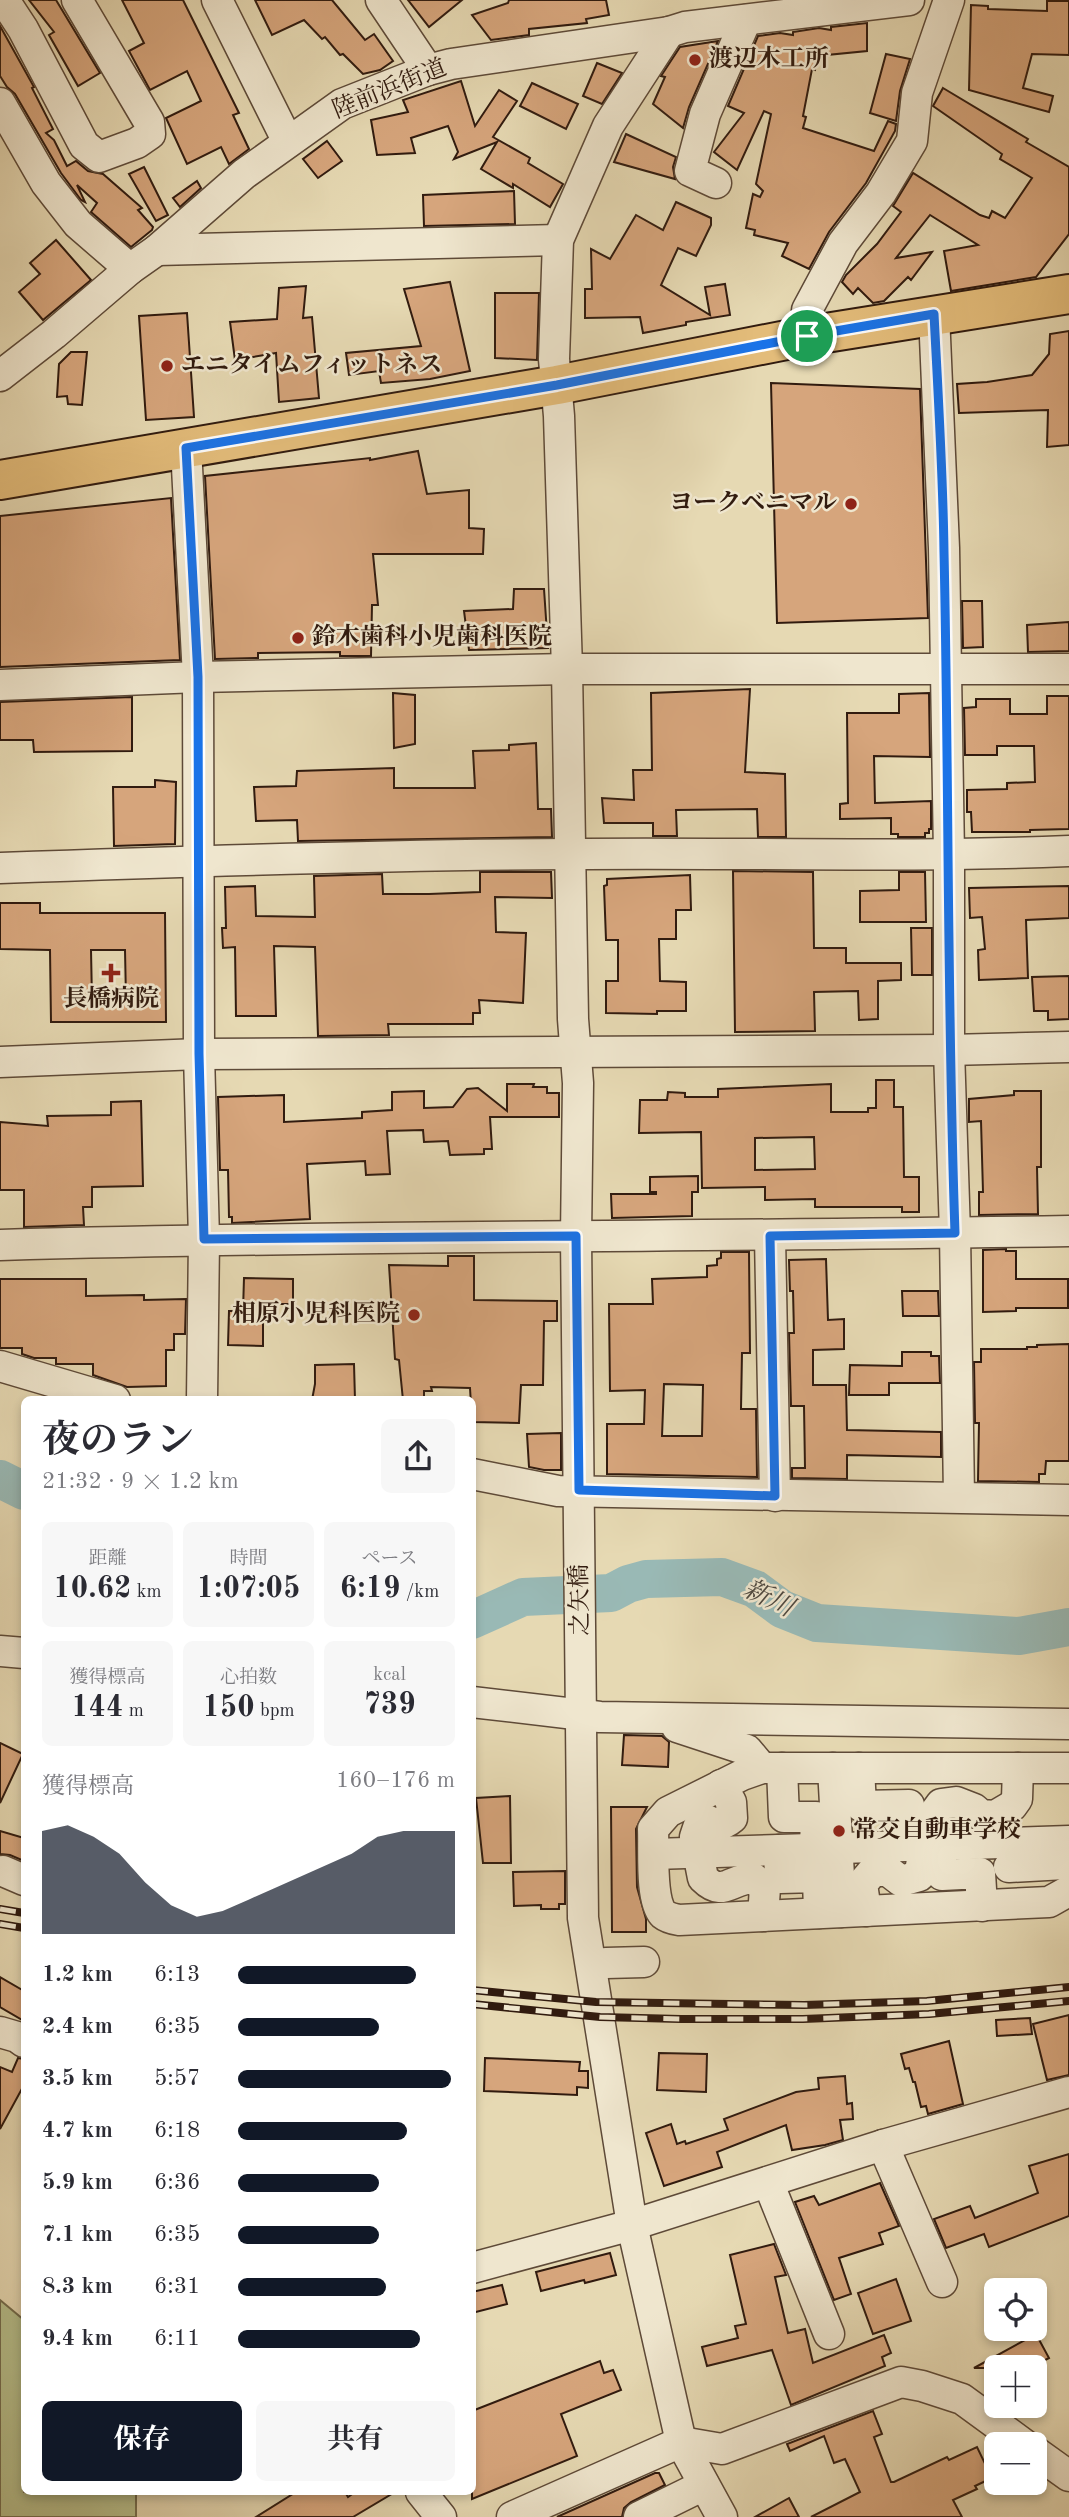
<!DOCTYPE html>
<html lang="ja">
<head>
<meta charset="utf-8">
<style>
  :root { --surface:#fff; --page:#f7f7f7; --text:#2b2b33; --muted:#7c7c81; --accent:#111827 }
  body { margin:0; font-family:"Old Standard TT","Noto Serif JP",serif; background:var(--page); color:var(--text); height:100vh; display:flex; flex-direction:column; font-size:26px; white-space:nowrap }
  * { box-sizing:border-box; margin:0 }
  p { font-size:23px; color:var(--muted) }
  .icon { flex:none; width:38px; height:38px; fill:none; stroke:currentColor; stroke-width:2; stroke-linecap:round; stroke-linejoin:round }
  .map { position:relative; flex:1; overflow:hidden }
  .sheet { position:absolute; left:21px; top:1396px; width:455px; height:1099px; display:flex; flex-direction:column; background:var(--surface); border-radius:10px; box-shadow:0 4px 10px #0003 }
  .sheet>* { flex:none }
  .tools { position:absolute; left:984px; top:2278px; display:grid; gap:14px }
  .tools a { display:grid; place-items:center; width:63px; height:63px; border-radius:10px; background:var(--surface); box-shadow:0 4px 10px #0003; font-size:35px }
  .pin { position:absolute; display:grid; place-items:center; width:60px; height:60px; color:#fff; margin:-30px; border:4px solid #fff; border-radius:50%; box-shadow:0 2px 7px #0007 }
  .round { display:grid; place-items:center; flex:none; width:74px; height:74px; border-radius:10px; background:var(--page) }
  .head { display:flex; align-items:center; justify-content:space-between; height:119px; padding:0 21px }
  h1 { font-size:38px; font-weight:700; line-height:52px }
  .stats { display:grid; grid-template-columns:repeat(3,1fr); gap:10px; height:119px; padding:7px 21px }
  .stats div { display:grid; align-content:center; border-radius:10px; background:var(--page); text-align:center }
  .stats b { font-size:30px; font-weight:700 }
  .stats small { font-size:19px; font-weight:400 }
  .stats p { font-size:19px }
  .chart { height:196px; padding:14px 21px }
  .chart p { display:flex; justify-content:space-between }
  .chart svg { width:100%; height:126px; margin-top:7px; fill:var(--accent); opacity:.7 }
  .button { display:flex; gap:14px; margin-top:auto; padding:14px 21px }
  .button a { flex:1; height:80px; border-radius:10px; background:var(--accent); color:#fff; font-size:28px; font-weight:700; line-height:80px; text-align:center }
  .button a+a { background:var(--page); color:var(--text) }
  ul { padding:0 21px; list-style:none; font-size:23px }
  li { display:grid; grid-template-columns:112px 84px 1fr; align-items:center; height:52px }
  li i { height:18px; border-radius:9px; background:var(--accent) }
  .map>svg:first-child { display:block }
  .green { fill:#b6bf8c; stroke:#746d4e; stroke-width:2 }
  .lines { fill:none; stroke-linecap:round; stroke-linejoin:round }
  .river { stroke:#99b9b5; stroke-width:38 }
  .building { fill:#d6a57c; stroke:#311b0f; stroke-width:2; fill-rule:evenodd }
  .minor-casing { stroke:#5e4a38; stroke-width:33 }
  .major-casing { stroke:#311b0f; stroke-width:42 }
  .minor { stroke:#efe6ce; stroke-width:30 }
  .major { stroke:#e3bc7a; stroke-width:38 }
  .rail-casing { stroke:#311b0f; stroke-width:8 }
  .rail { stroke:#efe6ce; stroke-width:5; stroke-dasharray:16; stroke-linecap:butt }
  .route-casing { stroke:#fff; stroke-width:14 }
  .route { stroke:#1a73e8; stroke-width:9 }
  .poi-dot { fill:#8f2418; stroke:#efe6ce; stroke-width:2.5 }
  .labels { text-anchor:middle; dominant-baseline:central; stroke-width:5; stroke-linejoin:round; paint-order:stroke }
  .poi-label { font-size:24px; font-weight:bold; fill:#311b0f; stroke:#efe6ce; text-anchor:start }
  .street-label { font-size:24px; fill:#311b0f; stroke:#efe6ce }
  .water-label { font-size:26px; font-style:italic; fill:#504a41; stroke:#efe6ce }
</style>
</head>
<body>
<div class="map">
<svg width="1069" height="2517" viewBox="0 0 1069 2517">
  <rect width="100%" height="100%" fill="#e6d9b3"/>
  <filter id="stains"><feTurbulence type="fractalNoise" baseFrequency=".00286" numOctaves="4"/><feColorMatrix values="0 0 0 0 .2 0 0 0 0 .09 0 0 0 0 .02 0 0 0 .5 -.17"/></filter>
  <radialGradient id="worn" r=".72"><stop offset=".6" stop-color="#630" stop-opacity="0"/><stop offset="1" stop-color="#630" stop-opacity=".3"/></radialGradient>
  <!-- green -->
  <path class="green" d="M0 2300 24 2320V2492H136V2517H0Z"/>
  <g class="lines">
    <!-- river -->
    <g class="river">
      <path d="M0 1479 24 1491"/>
      <path d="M472 1620 523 1597 611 1593 628 1584 646 1579 722 1577 755 1589 782 1609 817 1623 1019 1636 1069 1627"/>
    </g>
  </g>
  <!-- building -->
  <g class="building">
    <path d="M29 0H56L100 73 78 86 49 35 54 32Z"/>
    <path d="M122 0H183L239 113 233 115 249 149 229 164 221 147 187 164 166 118 201 101 187 71 150 90 129 51 144 43Z"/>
    <path d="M255 0H332L365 40 374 34 393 61 380 70 363 74 343 54 340 55 325 37 322 39 304 20 272 35Z"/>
    <path d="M408 0H462L429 27Z"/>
    <path d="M509 0H606L609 15 586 19 587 23 529 29V35L491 40 472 15 508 3Z"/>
    <path d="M1047 1H1069V55L1032 54 1023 88 1053 96 1049 112 969 90 971 5 988 6V9L1047 11Z"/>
    <path d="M867 23V51L817 56 815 70 812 69 803 116 806 117 803 128 874 151 888 121 896 124 895 131 866 183 829 232 809 269 782 256 788 243 754 235 755 230 746 228 753 194 760 197 763 191 756 184 771 114 764 111 737 170 714 152 744 113 728 106 758 36 780 33 793 35V32L819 28 831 30V27Z"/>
    <path d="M0 26 34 87 32 88 53 129 46 133 54 140 67 166 76 161 88 171 103 174 142 208 138 210 153 227 152 230 131 247 91 212 97 203 77 185 85 202 81 200 61 173 15 94 7 87 0 76Z"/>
    <path d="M718 41 689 107 683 128 653 104 665 77 661 76 680 47Z"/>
    <path d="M886 54 910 59 900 91 896 121 870 113Z"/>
    <path d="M597 63 622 73 602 104 583 96Z"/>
    <path d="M461 81 475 126 499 90 517 101 493 137 530 158 528 163 563 184 550 207 513 184V188L481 169 497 142 454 159 458 152 448 126 411 138 415 153 377 155 371 120 408 112 403 100Z"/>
    <path d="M532 83 578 104 566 129 520 106Z"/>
    <path d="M943 88 1028 139 1026 142 1069 167V234L1036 277 951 291 944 251 978 245 930 215 896 258 932 252 911 280 908 277 884 301 873 303 858 288 853 294 842 282 846 275 877 244 901 212 893 206 913 173 980 215 989 218 992 211 1005 218 1032 178 1000 159 1002 154 933 106Z"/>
    <path d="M626 134 676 157 673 167 675 179 614 162Z"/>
    <path d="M327 141 342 161 318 178 303 159Z"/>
    <path d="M144 167 168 215 156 221 129 174Z"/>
    <path d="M197 181 201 188 180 207 173 198Z"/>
    <path d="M514 191 515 224 424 226 423 195Z"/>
    <path d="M676 202 711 218V225L696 256 678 248 661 285 710 315 705 287 725 284 730 315 686 322V325L643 333 640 317 585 318V289H592L591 249 610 259 636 215 663 230Z"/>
    <path d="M56 240 91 280 43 320 19 292 40 274 30 263Z"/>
    <path d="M450 282 470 371 430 379 381 383 379 371 349 375 346 353 421 346 404 289Z"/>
    <path d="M306 286 303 318 312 317 319 398 279 402 276 353 235 360 230 322 277 319 279 288Z"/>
    <path d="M495 293H539L537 360 495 358Z"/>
    <path d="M187 313 194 417 146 420 139 316Z"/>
    <path d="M1069 331V445L1047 447 1048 410 959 413 957 384 987 382 1032 375 1049 354 1050 334Z"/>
    <path d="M71 352H87L82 405 68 404 67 396 57 397 59 364Z"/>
    <path d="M771 383 920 389 928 618 777 623Z"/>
    <path d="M418 451 427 494 469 490V528L484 529 483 554H373L378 605H372L371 656H340V652L258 653V658L215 659 205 476 370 458V460Z"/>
    <path d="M171 498 180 660 0 667V516Z"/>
    <path d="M514 589H544L548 648 469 650 464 611 513 609Z"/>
    <path d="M962 601H982L983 647 963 648Z"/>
    <path d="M1069 622V651L1028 652 1027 625Z"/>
    <path d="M750 689 745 772 785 774 786 837H758L757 809 676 810 677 836H653V823H604L602 798 634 800 633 770H652L651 693Z"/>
    <path d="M393 693 415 695V744L394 748Z"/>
    <path d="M929 693 930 757 874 756 875 803 931 801V829H929V833H925V837H898V834H891V818L840 819V804L848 803 847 713H899V694Z"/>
    <path d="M1047 696H1069V829L1030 830V832H972L971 812H967V790L1007 789V783L1035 782 1034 746H997V755H965L964 708 976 707V699H1010V714H1047Z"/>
    <path d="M132 697V751L34 752 33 740H0V702Z"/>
    <path d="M536 743 538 809H551L552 837 298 841 297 820 256 821 254 787 296 786 297 771 394 768V788H475L473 751 509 750V745Z"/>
    <path d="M155 780 176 782 175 844 114 846 113 787H155Z"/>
    <path d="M733 871 813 872 814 948H846V963H901V980L878 981V1019L859 1020 858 991 814 992 815 1031 735 1032Z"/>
    <path d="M480 872H551L552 898 495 897 496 932 526 933 523 1003 479 1000 480 1013H473V1024H388L389 1035 318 1036 315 947 274 946 276 1016H236L235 947 223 948 222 928H226L225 887 255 886 256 916 315 917 314 876 382 874 383 894H429L480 892Z"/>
    <path d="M899 872H925L926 922H860V891L899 890Z"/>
    <path d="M690 875 691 910H676V939H659L660 981 686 982V1011H657V1014L606 1013V981H618V940H606L604 886 607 885V879Z"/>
    <path d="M1069 886V918L1026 920 1028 978 979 980 978 950 985 949 982 917 970 918 969 888Z"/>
    <path d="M0 903H40V913H165L166 1022H51L50 950 0 949ZM91 950H125L126 999 92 1000Z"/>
    <path d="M911 928H932V975H912Z"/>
    <path d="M1069 976V1019L1048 1020V1011H1034L1032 977Z"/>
    <path d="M876 1080H894V1107H903L904 1177H919V1212H902V1207H815V1199L765 1200V1187L702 1188 701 1132 639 1133 640 1100H667L668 1092 685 1093V1097H718V1089L831 1084V1112H868V1108H876ZM814 1137 815 1169 755 1170V1138Z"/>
    <path d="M507 1084H534L533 1087H547V1093H559V1117H490L492 1149H484V1154L450 1155 448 1141 424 1142 423 1130 387 1131 390 1174 366 1175 365 1161 307 1164 310 1219 232 1223V1217H229L228 1170H220L218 1097 284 1095V1122L362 1118V1112L392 1110V1092L424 1091V1108L453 1107 467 1089 478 1088 507 1111Z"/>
    <path d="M1014 1091H1041V1167H1037L1038 1214 979 1215V1192H983L981 1121 969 1122V1099L1014 1095Z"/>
    <path d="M141 1101 143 1186 92 1187V1207H83L84 1225 24 1227V1190H0V1122L48 1126 47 1116 111 1115V1102Z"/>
    <path d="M698 1176V1192H692V1216L612 1218 611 1194H656V1192H650V1177Z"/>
    <path d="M1006 1249V1251H1016V1279H1068V1308H1016V1311L983 1312V1250Z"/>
    <path d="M721 1252H749L750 1353H742L741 1409H756L757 1477 607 1474V1424H644L645 1390 610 1391 609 1304H653L652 1279 707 1277V1266L717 1265V1259L721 1258ZM664 1384 703 1385 702 1436H662Z"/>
    <path d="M448 1256H474V1300L557 1301V1321H544L543 1385H521L519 1423 472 1422 470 1388 431 1387 432 1391H424V1400H403L399 1360 395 1359 389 1265 448 1266Z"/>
    <path d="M826 1259 828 1320 844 1319V1349L813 1350V1385H846L847 1430 941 1432V1457L847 1455V1479L792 1478V1468H805L804 1406H791L789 1333H794L793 1291H790L789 1260Z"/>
    <path d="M244 1278 293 1279V1304H263V1346L228 1345 229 1311H243Z"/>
    <path d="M0 1279H86V1296L144 1295V1300L186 1299 185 1334H174V1350H166V1386L127 1387 93 1375V1364H56V1358H34L22 1354V1348H0Z"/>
    <path d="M902 1291H938L939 1316H903Z"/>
    <path d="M1069 1344V1461H1046L1045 1474H1039V1482L978 1481 979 1423H975L974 1362H981V1349H1027V1347H1037V1345Z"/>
    <path d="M902 1352H931V1356H939L940 1383H889V1395H849L850 1365 902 1366Z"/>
    <path d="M354 1364 355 1400H312L315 1384V1365Z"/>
    <path d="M561 1433V1470H544L529 1467 527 1434Z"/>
    <path d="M624 1735 662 1736 669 1742 668 1767 622 1765Z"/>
    <path d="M0 1743 23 1754 0 1803Z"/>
    <path d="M510 1796 511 1863H483L476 1798Z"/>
    <path d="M611 1807H647L636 1829 637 1887 646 1919V1932H612Z"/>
    <path d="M0 1831 24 1838V1861L10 1855 0 1854Z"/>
    <path d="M565 1871V1904H559V1909H541V1905L514 1906 513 1872Z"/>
    <path d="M0 1977 24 1991V2021L0 2007Z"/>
    <path d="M1069 2015V2075L1047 2080 1033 2024Z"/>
    <path d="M1030 2018 1032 2034 997 2036 996 2020Z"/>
    <path d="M949 2041 963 2104 928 2114 926 2106 921 2107 915 2082H913L909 2068 905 2069 901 2054Z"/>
    <path d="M659 2053 707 2054 706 2092 657 2090Z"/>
    <path d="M18 2058 24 2059V2085L0 2129V2067L12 2072Z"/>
    <path d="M485 2058 580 2062 579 2071H588V2088L577 2087V2095L484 2091Z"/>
    <path d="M845 2076 847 2104 852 2103 853 2119 840 2120 843 2140 825 2145 792 2150 786 2125 717 2152 722 2167 664 2186 646 2133 671 2124 677 2144 685 2141 686 2144 728 2130 724 2119 796 2092 819 2089 818 2078Z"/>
    <path d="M1069 2154V2216L989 2247 984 2234 946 2248 934 2219 970 2206 975 2218 1038 2193 1029 2166Z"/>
    <path d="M880 2183 899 2226 879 2233 883 2244 839 2258 851 2294 834 2300 795 2202 814 2196 819 2205Z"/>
    <path d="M774 2244 786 2275 775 2277 788 2333 805 2329 813 2363 884 2335 891 2353 882 2357 885 2366 791 2405 772 2350 707 2366 702 2347 738 2338 735 2326 746 2324 730 2255Z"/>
    <path d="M610 2253 616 2275 585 2283 584 2280 541 2291 536 2272Z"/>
    <path d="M896 2279 911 2321 873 2334 858 2293Z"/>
    <path d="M502 2285 507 2304 472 2313V2292Z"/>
    <path d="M1036 2334 1049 2358 1030 2368H974Z"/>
    <path d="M600 2361 604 2373 613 2370 621 2390 561 2414 577 2456 472 2499V2411Z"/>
    <path d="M873 2411 882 2434 874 2437 891 2482H894L947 2457 949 2460 977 2447 992 2478 975 2486 977 2489 953 2500 962 2517H811L860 2492 845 2459 834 2463 824 2436 790 2451 787 2444Z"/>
    <path d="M655 2473H659L665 2485 631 2502 624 2508 622 2517H557Z"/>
    <path d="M296 2492H345L348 2497 355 2492H395L353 2517H256Z"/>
    <path d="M789 2498 799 2517H755Z"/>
  </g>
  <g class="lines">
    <defs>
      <g id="minor">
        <path d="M4 0 23 29 84 145 99 157 137 143 150 134 149 122 77 0"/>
        <path d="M217 0 288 142"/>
        <path d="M381 0 428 70"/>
        <path d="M669 32 608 126 558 240 554 359 559 416 567 669 573 1019 578 1083 576 1236 583 1918 632 2225 681 2442 722 2517"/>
        <path d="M0 103 46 183 78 224 130 269"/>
        <path d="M716 183 690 171 705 114 746 20"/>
        <path d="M157 250 558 240"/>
        <path d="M934 314 944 548 949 856V1050L955 1233 959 1497"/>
        <path d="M807 336V310L843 243 881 193 912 141 917 93 949 0"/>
        <path d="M0 376 54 334 130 269 157 250 244 174 342 104 428 70 451 64 669 32 685 27 909 0"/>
        <path d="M186 448 198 677 199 1054 204 1239 202 1400"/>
        <path d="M0 685 198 677 567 669H1069"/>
        <path d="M0 868C190 861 380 855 569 854 736 852 902 858 1069 851"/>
        <path d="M0 1062 199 1054 949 1050 1069 1047"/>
        <path d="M770 1236 775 1496"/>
        <path d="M0 1245C356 1235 713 1237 1069 1231"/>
        <path d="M0 1366 115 1400"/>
        <path d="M472 1474 558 1491 1069 1500"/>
        <path d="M0 1651 24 1653"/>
        <path d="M472 1702 600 1717 1069 1724"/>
        <path d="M677 1727 747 1750 762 1768"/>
        <path d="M782 1768 784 1817H816L815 1848"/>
        <path d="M833 1768 841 1912"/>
        <path d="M859 1768 861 1806 909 1805 910 1845"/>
        <path d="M1069 1768H762L742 1775 668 1812 653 1829C654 1849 650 1899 663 1914 668 1918 673 1919 679 1920L1049 1902 1069 1891"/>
        <path d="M721 1785 731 1802 732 1818C724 1825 718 1826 709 1821L698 1828 695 1837 703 1878C723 1898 730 1879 753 1878L765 1888 763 1916"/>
        <path d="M940 1845 942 1875 980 1873 982 1906"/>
        <path d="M779 1850 780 1878 818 1877 819 1913"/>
        <path d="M654 1854 1069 1841"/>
        <path d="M1009 1867 1065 1864 1069 1866"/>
        <path d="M3 1871 24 1880"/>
        <path d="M866 1911 862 1884 873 1871H888L901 1881 919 1876 930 1819 941 1804 956 1802 974 1809 981 1815 995 1816 1012 1806 1017 1799 1018 1768"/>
        <path d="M606 1963 644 1962"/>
        <path d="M0 2032 17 2037 24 2042"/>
        <path d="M883 2145 942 2282"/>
        <path d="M768 2182 829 2334"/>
        <path d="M472 2268 632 2225 883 2145 1069 2092"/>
        <path d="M1034 2451 1069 2476"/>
        <path d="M421 2492 441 2517"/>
        <path d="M512 2517 681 2442 722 2449 901 2382 922 2386 962 2399 1025 2445"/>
        <path d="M639 2517 704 2485"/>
      </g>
      <path id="major" d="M0 480 557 385 807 336 1069 294"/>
    </defs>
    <!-- minor casing -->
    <use href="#minor" class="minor-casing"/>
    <!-- major casing -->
    <use href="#major" class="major-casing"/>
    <!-- minor -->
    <use href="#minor" class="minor"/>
    <!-- major -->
    <use href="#major" class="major"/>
    <defs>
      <g id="rail">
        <path d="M0 1909 24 1913"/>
        <path d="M0 1924 24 1928"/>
        <path d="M472 1990 596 2002 804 2005 927 2001 1069 1987"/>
        <path d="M472 2004 600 2017 681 2019H803L929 2014 1069 2001"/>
      </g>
    </defs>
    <!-- rail casing -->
    <use href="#rail" class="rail-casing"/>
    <!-- rail -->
    <use href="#rail" class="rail"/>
  </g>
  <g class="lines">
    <defs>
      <path id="route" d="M934 314C938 393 943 472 944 552 949 779 947 1006 955 1233L770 1236 775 1496 579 1490 576 1236 204 1239 199 1054 198 677 186 448 557 385 807 336Z"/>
    </defs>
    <!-- route casing -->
    <use href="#route" class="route-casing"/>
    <!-- route -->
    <use href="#route" class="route"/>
  </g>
  <!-- markers -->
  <g class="poi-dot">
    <circle cx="695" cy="60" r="7"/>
    <circle cx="167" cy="366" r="7"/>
    <circle cx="851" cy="504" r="7"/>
    <circle cx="298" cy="638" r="7"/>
    <path d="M107.5 962.5h7v7h7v7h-7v7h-7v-7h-7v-7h7z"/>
    <circle cx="414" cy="1315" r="7"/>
    <circle cx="839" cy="1831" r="7"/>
  </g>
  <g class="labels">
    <!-- poi labels -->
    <g class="poi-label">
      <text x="709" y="60">渡辺木工所</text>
      <text x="181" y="366">エニタイムフィットネス</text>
      <text x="837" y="504" text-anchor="end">ヨークベニマル</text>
      <text x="312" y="638">鈴木歯科小児歯科医院</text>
      <text x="111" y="1000" text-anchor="middle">長橋病院</text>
      <text x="400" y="1315" text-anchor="end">相原小児科医院</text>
      <text x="853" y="1831">常交自動車学校</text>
    </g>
    <!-- street labels -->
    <g class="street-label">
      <text transform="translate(390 90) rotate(-22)">陸前浜街道</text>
      <text transform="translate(581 1600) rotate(-91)">之矢橋</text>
    </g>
    <!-- water labels -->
    <g class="water-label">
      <text transform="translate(768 1599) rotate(26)">新川</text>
    </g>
  </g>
  <rect width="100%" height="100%" filter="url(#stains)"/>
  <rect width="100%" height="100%" fill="url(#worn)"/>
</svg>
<div class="tools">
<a><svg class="icon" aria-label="locate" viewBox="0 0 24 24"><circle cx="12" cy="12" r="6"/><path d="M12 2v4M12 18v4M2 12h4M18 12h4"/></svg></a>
<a>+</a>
<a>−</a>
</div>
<div class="pin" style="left:807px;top:336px;background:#1e9e55"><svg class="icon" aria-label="arrive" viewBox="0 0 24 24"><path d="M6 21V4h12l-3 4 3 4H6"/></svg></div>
<section class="sheet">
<div class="head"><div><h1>夜のラン</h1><p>21:32 · 9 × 1.2 km</p></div><a class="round"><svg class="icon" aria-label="share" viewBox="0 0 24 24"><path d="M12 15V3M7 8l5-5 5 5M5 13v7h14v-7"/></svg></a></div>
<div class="stats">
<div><p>距離</p><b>10.62<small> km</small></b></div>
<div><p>時間</p><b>1:07:05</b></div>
<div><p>ペース</p><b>6:19<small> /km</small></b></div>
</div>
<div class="stats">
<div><p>獲得標高</p><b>144<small> m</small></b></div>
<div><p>心拍数</p><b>150<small> bpm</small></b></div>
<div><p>kcal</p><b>739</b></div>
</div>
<div class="chart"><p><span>獲得標高</span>160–176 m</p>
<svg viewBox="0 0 160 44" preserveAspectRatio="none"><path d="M0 44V8L10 6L20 10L30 16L40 26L50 34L60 38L70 36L80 32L90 28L100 24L110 20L120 16L130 10L140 8L150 8L160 8V44z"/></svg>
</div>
<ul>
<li><b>1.2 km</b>6:13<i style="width:82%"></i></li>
<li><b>2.4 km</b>6:35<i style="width:65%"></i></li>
<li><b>3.5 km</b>5:57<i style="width:98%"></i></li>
<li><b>4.7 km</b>6:18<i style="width:78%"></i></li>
<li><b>5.9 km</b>6:36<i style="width:65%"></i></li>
<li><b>7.1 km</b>6:35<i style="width:65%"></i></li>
<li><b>8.3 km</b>6:31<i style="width:68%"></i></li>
<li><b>9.4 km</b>6:11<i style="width:84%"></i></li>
</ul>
<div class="button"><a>保存</a><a>共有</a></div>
</section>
</div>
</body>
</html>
